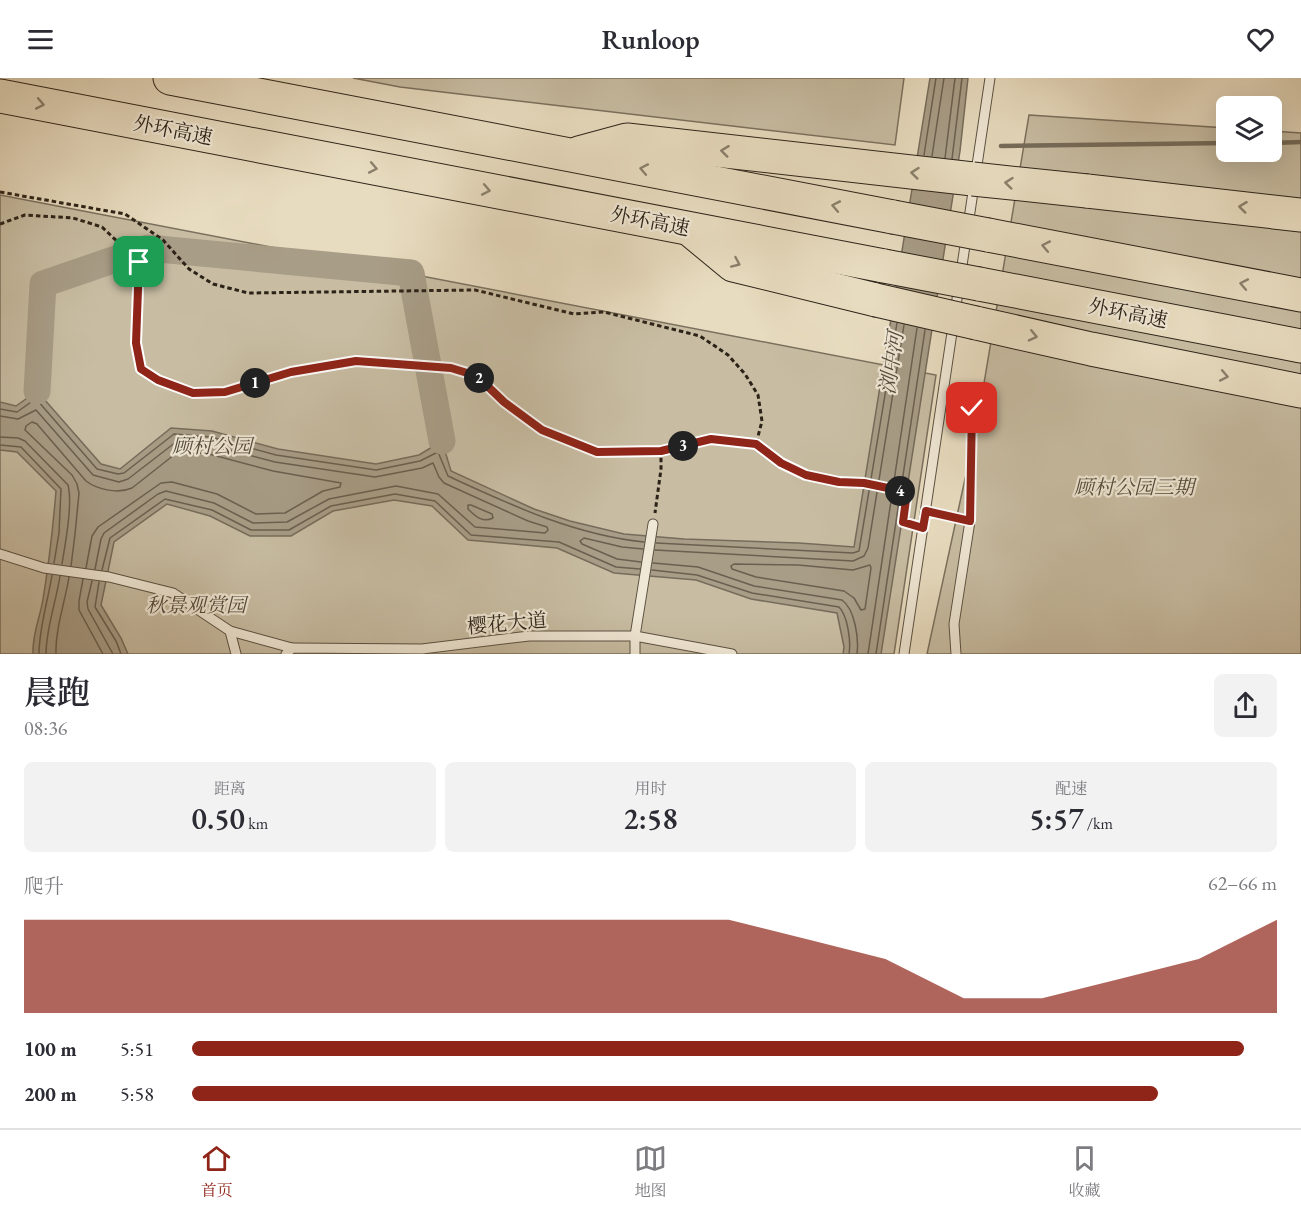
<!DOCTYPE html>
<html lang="zh">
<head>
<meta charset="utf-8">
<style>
  :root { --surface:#fff; --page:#f2f2f3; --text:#2b2b33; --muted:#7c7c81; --line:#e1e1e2; --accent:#8f2418 }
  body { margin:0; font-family:"EB Garamond","Noto Serif SC",serif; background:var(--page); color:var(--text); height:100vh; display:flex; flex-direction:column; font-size:22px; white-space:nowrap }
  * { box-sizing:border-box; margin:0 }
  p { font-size:20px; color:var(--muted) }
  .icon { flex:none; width:33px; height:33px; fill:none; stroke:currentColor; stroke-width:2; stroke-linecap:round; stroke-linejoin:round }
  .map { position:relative; height:576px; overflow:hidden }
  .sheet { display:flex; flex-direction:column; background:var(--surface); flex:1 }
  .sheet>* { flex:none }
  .buttons { position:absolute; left:1216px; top:18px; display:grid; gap:12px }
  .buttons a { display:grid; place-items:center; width:66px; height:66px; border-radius:9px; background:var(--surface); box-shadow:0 6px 24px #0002; font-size:30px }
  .pin { position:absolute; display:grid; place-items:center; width:51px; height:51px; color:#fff; margin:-26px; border-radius:12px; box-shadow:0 3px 9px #0006 }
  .km { position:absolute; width:30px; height:30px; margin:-15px; border-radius:50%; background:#222; color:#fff; font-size:16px; line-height:30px; text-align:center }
  .round { display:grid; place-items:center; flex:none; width:63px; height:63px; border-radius:9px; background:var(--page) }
  .summary { display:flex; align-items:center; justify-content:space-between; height:102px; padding:0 24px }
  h1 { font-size:33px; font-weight:600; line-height:45px }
  .figures { display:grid; grid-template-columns:repeat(3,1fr); gap:9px; height:102px; padding:6px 24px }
  .figures div { display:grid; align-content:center; border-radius:9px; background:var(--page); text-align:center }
  .figures b { font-size:30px; font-weight:600 }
  .figures small { font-size:16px; font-weight:400 }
  .figures p { font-size:16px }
  .chart { height:168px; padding:12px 24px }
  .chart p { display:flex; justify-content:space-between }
  .chart svg { width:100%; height:108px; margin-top:6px; fill:var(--accent); opacity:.7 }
  ul { padding:0 24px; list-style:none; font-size:20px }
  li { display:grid; grid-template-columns:96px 72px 1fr; align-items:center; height:45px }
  li i { height:15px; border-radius:8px; background:var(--accent) }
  header { display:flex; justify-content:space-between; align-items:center; height:78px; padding:0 24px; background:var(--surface); font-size:27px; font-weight:600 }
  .tabs { display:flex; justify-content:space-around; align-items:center; height:84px; border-top:2px solid var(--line); background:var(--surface); font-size:16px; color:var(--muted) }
  .tabs a { display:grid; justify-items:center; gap:3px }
  .tabs .selected { color:var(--accent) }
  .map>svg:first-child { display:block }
  .green { fill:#c8bda3; stroke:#7a705e; stroke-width:1.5 }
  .water { fill:#a89d87; stroke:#766c5b; stroke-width:1.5 }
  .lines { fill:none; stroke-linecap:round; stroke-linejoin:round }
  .shore { stroke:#6a6050; stroke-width:1.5 }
  .stream { stroke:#766c5b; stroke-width:4.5 }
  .river { stroke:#a89d87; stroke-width:27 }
  .lane-casing { stroke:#5b5142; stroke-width:11 }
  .highway-casing { stroke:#2c2318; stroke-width:35 }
  .path { stroke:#2c2318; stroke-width:3; stroke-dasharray:4.5 3; stroke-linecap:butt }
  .lane { stroke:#f0e8d6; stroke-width:9 }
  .highway { stroke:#e8dcc0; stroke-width:33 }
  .highway-bridge-casing { stroke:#2c2318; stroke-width:35; stroke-linecap:butt }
  .highway-bridge { stroke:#e8dcc0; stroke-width:33 }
  .oneway { stroke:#8a806c }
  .route-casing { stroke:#fff; stroke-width:12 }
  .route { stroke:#8f2418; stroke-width:8 }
  .labels { text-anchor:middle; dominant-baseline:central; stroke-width:4.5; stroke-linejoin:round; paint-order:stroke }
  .street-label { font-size:20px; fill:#2c2318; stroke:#f0e8d6 }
  .park-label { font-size:20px; font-style:italic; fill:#534a3b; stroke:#f0e8d6 }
  .water-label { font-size:21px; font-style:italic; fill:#574e3f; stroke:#f0e8d6 }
</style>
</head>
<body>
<header><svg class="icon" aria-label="menu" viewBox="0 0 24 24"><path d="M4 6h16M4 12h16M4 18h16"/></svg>Runloop<svg class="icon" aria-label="heart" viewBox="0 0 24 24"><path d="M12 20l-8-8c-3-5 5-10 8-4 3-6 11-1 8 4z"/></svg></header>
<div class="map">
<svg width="1301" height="576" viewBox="0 0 1301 576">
  <rect width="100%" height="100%" fill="#e8dcc0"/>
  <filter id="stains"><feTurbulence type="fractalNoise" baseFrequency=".00333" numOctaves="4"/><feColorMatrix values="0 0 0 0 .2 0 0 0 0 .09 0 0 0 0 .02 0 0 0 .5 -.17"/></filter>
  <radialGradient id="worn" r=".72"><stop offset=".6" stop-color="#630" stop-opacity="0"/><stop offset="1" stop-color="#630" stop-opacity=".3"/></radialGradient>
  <!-- green -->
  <g class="green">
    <path d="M353 0H904L895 67 400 9Z"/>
    <path d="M1029 37 1227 50V74H1272V53L1301 55V576H927L978 341Z"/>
    <path d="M0 117 936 297 894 576H0Z"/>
  </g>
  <!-- water -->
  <path class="water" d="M930 0H968L960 73 881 576H843L844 569 837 535 751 521 696 502 614 495 557 470 468 462 432 428 394 422 333 433 291 458H250L210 438 167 426 114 464 101 527 121 560 128 576H33C32 556 40 540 43 521 49 485 53 449 56 413L17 374 0 372V324L16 328 37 313 101 386 120 391 171 350 212 353 278 371 376 386 419 377 442 363 451 393 534 431 570 443 624 456 684 461 799 465 854 469Z"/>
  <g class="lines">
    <!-- shore -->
    <g class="shore">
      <path d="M924 77 936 0"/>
      <path d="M932 78 944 0"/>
      <path d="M945 80 955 0"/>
      <path d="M952 81 962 0"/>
      <path d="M0 331 17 334 34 322H37L97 391 118 396 124 395 174 356 211 359 276 377 376 392 420 383 438 374 448 398C511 427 574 457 644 464"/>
      <path d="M0 338 18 341 36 332 93 397 119 404 128 401 176 364 210 367 275 384 375 399 422 390 433 385 439 399 444 405 528 443 547 449 548 452 545 455 475 449 438 416 396 408 329 421 287 444 253 445 214 425 166 413 158 416 104 455 101 461 95 491"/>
      <path d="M0 359 18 360 25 363 68 407C73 426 65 467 62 486"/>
      <path d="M0 367 21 369 61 411 59 455 54 485"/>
      <path d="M468 427H471L492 436 493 440C483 445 476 439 468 431Z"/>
      <path d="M656 465 853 475 859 473 897 245"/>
      <path d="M655 472 853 483 864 478 868 470 904 247"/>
      <path d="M641 484 617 481 582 466 580 463 584 460 622 469 643 471"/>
      <path d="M653 485 698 489 754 508 842 522C855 531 859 561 857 576"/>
      <path d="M734 486 798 487 853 492 870 487 871 490 865 531 861 532 854 520 844 513 756 499 732 491 731 488Z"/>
      <path d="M71 488 75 456 79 415 77 406 72 397 25 352 26 348 32 344 37 346 86 403C98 412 118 416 132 410L179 373 209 376 273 393 341 405 340 409 323 413 285 435 256 436 217 416 172 404 161 405 98 449 92 458 86 490"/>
      <path d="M102 492 110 460 165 421 212 432 251 452H289L331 428 395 416 435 423 471 457 559 464 616 489 640 491"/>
      <path d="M652 492 697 497 752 515 839 529C848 538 851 564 849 576"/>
      <path d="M83 501 79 523V532L103 576"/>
      <path d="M92 503 87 524 88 531 113 576"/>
      <path d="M99 504 95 529 116 563 121 576"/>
      <path d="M39 576C39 550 48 523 52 497"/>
      <path d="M46 576C46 551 56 524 60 498"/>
      <path d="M56 576C55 552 65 524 69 499"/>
      <path d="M868 576 917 250"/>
      <path d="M876 576 925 252"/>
    </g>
    <!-- stream -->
    <g class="stream">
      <path d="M1272 65 1301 64"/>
      <path d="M1001 68 1227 65"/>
    </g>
    <!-- river -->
    <path class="river" d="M37 313 43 206 148 170 411 195 442 363"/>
    <defs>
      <g id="lane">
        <path d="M926 433 970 443"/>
        <path d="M0 476 44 490 109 499 173 515 230 553 236 576"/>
        <path d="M230 553 292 570"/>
        <path d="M286 576 292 570 422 571 529 558H635L732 576"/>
        <path d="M635 576V558L653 446"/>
        <path d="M904 576 990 0"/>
        <path d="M956 576 954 546 970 443 972 330"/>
      </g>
      <g id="highway">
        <path d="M170 0 893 139"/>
        <path d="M0 18 884 188"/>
        <path d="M579 75 627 62 973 101"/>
        <path d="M1087 113 1301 137"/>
        <path d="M693 154 733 187 876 222"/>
        <path d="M988 157 1301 217"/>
        <path d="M979 206 1301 268"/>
        <path d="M976 245 1091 271 1301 313"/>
      </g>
    </defs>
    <!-- lane casing -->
    <use href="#lane" class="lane-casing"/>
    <!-- highway casing -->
    <use href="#highway" class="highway-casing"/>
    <!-- path -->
    <g class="path">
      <path d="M0 114 125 136 163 162 189 191 213 206 248 215 475 212 574 236 604 234 700 258 728 277 745 296 758 317 762 343 756 366"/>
      <path d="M0 146 25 137 73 140 102 149 139 184 136 265 141 291 158 302 193 315 225 314 291 294 356 283 451 290 477 298 504 324 542 352 597 374 661 373V391L655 435"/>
      <path d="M661 373 711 361 756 366 781 385 806 397 839 404 864 405 907 414 903 444 912 447"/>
    </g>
    <!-- lane -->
    <use href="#lane" class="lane"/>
    <!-- highway -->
    <use href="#highway" class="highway"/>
    <defs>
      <g id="highway-bridge">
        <path d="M973 101 1087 113"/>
        <path d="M893 139 988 157"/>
        <path d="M884 188 979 206"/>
        <path d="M876 222 976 245"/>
      </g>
    </defs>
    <!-- highway-bridge casing -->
    <use href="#highway-bridge" class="highway-bridge-casing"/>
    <!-- highway-bridge -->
    <use href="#highway-bridge" class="highway-bridge"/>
  </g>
  <!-- one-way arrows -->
  <defs><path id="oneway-chevron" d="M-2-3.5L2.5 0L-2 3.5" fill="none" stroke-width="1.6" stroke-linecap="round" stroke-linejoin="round" transform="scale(1.5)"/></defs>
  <g class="oneway">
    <use href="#oneway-chevron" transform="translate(40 26) rotate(11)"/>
    <use href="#oneway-chevron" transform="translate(725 73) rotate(-173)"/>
    <use href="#oneway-chevron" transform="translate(373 90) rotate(11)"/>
    <use href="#oneway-chevron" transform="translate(644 91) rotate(-169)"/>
    <use href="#oneway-chevron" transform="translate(915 95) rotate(-174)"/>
    <use href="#oneway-chevron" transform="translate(1009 105) rotate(-174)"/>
    <use href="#oneway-chevron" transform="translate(486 112) rotate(11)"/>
    <use href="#oneway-chevron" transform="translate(836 128) rotate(-169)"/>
    <use href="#oneway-chevron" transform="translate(1243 129) rotate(-173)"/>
    <use href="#oneway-chevron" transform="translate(1046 168) rotate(-169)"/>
    <use href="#oneway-chevron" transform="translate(736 185) rotate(24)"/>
    <use href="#oneway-chevron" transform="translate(1244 206) rotate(-169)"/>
    <use href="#oneway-chevron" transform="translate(1033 258) rotate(13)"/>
    <use href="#oneway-chevron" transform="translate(1224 298) rotate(11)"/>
  </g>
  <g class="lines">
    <defs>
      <path id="route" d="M139 184 136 265 141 291 158 302 193 315 225 314 291 294 356 283 451 290 477 298 504 324 542 352 597 374 661 373 711 361 756 366 781 385 806 397 839 404 864 405 907 414 903 444 923 450 926 433 970 443 972 330"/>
    </defs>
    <!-- route casing -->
    <use href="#route" class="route-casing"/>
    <!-- route -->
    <use href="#route" class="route"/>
  </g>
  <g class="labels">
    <!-- street labels -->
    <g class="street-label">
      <text transform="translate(173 52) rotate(11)">外环高速</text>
      <text transform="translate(650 143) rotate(11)">外环高速</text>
      <text transform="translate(1128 235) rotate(11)">外环高速</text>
      <text transform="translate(507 545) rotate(-5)">樱花大道</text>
    </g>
    <!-- park labels -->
    <g class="park-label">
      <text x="212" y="368">顾村公园</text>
      <text x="1134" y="409">顾村公园三期</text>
      <text x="196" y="527">秋景观赏园</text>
    </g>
    <!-- water labels -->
    <g class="water-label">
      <text transform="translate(891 285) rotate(-82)">浏中河</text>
    </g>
  </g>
  <rect width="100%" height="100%" filter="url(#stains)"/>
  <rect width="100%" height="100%" fill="url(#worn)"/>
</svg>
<div class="buttons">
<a><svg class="icon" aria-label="layers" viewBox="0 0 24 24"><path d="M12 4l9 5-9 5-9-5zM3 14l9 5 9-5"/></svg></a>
</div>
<div class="pin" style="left:139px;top:184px;background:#1e9e55"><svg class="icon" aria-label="arrive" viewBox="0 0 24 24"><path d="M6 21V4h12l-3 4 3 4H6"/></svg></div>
<div class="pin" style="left:972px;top:330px;background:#d93025"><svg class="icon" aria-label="check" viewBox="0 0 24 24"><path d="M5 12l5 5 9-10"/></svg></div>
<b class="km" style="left:255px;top:305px">1</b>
<b class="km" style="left:479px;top:300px">2</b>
<b class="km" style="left:683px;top:368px">3</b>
<b class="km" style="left:900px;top:413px">4</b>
</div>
<section class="sheet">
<div class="summary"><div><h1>晨跑</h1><p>08:36</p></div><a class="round"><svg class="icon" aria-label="share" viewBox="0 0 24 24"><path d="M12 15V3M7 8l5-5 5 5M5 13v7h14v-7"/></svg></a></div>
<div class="figures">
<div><p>距离</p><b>0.50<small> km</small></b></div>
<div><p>用时</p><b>2:58</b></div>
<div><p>配速</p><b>5:57<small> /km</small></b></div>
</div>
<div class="chart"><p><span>爬升</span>62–66 m</p>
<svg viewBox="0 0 160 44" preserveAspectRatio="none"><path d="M0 44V6L10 6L20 6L30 6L40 6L50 6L60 6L70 6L80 6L90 6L100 14L110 22L120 38L130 38L140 30L150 22L160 6V44z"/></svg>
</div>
<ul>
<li><b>100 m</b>5:51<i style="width:97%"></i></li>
<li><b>200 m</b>5:58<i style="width:89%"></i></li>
</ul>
</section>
<nav class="tabs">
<a class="selected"><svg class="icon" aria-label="home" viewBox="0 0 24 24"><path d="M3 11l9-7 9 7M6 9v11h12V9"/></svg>首页</a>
<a><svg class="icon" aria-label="map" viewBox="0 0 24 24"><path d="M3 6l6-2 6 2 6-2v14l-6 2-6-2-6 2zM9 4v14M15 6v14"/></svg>地图</a>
<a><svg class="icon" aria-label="saved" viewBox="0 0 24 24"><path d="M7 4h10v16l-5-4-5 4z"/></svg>收藏</a>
</nav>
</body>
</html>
